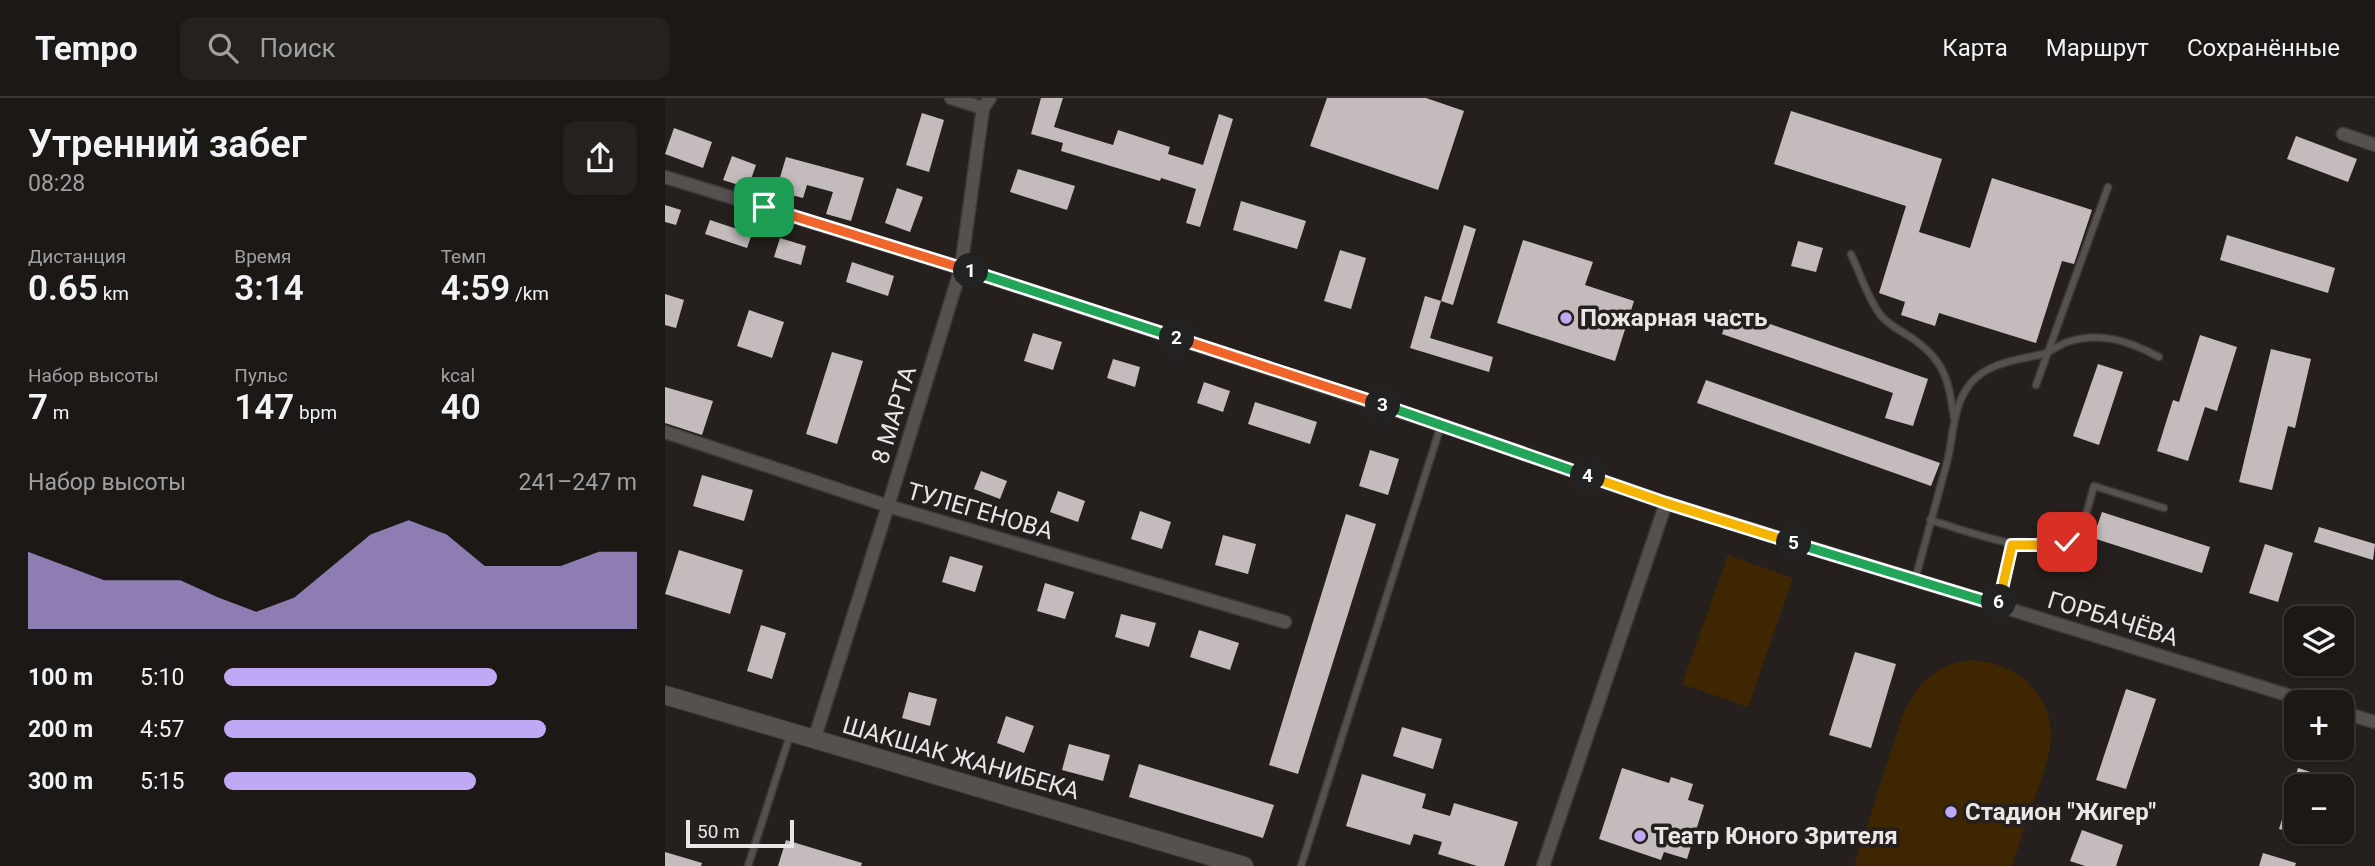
<!DOCTYPE html>
<html lang="ru">
<head>
<meta charset="utf-8">
<style>
  :root { --surface:#1c1816; --page:#25211f; --text:#f1f3f6; --muted:#a0a0a1; --line:#3a3735; --accent:#bfa8f4 }
  body { margin:0; font-family:Roboto,sans-serif; background:var(--page); color:var(--text); height:100vh; display:flex; flex-direction:column; font-size:26px; white-space:nowrap }
  * { box-sizing:border-box; margin:0 }
  p { font-size:23px; color:var(--muted) }
  .icon { flex:none; width:38px; height:38px; fill:none; stroke:currentColor; stroke-width:2; stroke-linecap:round; stroke-linejoin:round }
  .map { position:relative; flex:1; overflow:hidden }
  .sheet { display:flex; flex-direction:column; background:var(--surface); width:665px }
  .sheet>* { flex:none }
  .fabs { position:absolute; left:1619px; top:508px; display:grid; gap:14px }
  .fabs a { display:grid; place-items:center; width:70px; height:70px; border-radius:14px; background:var(--surface); box-shadow:0 2px 5px #0004,0 0 0 2px var(--line); font-size:35px }
  .scale { position:absolute; left:21px; bottom:18px; width:108px; box-sizing:border-box; padding-left:7px; border:4px solid #e9e6e5; border-top:0; font-size:19px; line-height:24px; white-space:nowrap; color:#e9e6e5; -webkit-text-stroke:5px #25201e; paint-order:stroke }
  .pin { position:absolute; display:grid; place-items:center; width:60px; height:60px; color:#fff; margin:-30px; border-radius:14px; box-shadow:0 4px 10px #0006 }
  .km { position:absolute; width:35px; height:35px; margin:-18px; border-radius:50%; background:#222; color:#fff; font-size:19px; line-height:35px; text-align:center }
  .round { display:grid; place-items:center; flex:none; width:74px; height:74px; border-radius:14px; background:var(--page) }
  .overview { display:flex; align-items:center; justify-content:space-between; height:119px; padding:0 28px }
  h1 { font-size:38px; font-weight:600; line-height:52px }
  .stats { display:grid; grid-template-columns:repeat(3,1fr); gap:10px; height:119px; padding:7px 28px }
  .stats div { display:grid; align-content:center }
  .stats b { font-size:35px; font-weight:600 }
  .stats small { font-size:19px; font-weight:400 }
  .stats p { font-size:19px }
  .chart { height:196px; padding:14px 28px }
  .chart p { display:flex; justify-content:space-between }
  .chart svg { width:100%; height:126px; margin-top:7px; fill:var(--accent); opacity:.7 }
  ul { padding:0 28px; list-style:none; font-size:23px }
  li { display:grid; grid-template-columns:112px 84px 1fr; align-items:center; height:52px }
  li i { height:18px; border-radius:9px; background:var(--accent) }
  header { display:flex; align-items:center; gap:42px; box-sizing:border-box; height:98px; padding:0 35px; background:var(--surface); border-bottom:2px solid var(--line) }
  header strong { font-size:33px }
  nav { display:flex; gap:38px; margin-inline-start:auto; font-size:24px }
  .search { width:490px; height:63px; background:var(--page); display:flex; align-items:center; gap:18px; box-sizing:border-box; padding:0 24px; border-radius:14px; color:var(--muted); font-size:26px }
  main { display:flex; flex:1; min-height:0 }
  .map>svg:first-child { display:block }
  .green { fill:#3e2600 }
  .building { fill:#c4bcbc }
  .lines { fill:none; stroke-linecap:round; stroke-linejoin:round }
  .service-casing { stroke:#3e3a39; stroke-width:9 }
  .minor-casing { stroke:#3e3a39; stroke-width:15 }
  .secondary-casing { stroke:#3e3a39; stroke-width:20 }
  .service { stroke:#56504f; stroke-width:6 }
  .minor { stroke:#56504f; stroke-width:12 }
  .secondary { stroke:#56504f; stroke-width:18 }
  .split-1-casing { stroke:#fff; stroke-width:14 }
  .split-2-casing { stroke:#fff; stroke-width:14 }
  .split-3-casing { stroke:#fff; stroke-width:14 }
  .split-4-casing { stroke:#fff; stroke-width:14 }
  .split-5-casing { stroke:#fff; stroke-width:14 }
  .split-6-casing { stroke:#fff; stroke-width:14 }
  .split-7-casing { stroke:#fff; stroke-width:14 }
  .split-1 { stroke:#f0652b; stroke-width:9 }
  .split-2 { stroke:#22a559; stroke-width:9 }
  .split-3 { stroke:#f0652b; stroke-width:9 }
  .split-4 { stroke:#22a559; stroke-width:9 }
  .split-5 { stroke:#f5b400; stroke-width:9 }
  .split-6 { stroke:#22a559; stroke-width:9 }
  .split-7 { stroke:#f5b400; stroke-width:9 }
  .poi-dot { fill:#bfa8f4; stroke:#25201e; stroke-width:2.5 }
  .labels { text-anchor:middle; dominant-baseline:central; stroke-width:7; stroke-linejoin:round; paint-order:stroke }
  .poi-label { font-size:24px; font-weight:bold; fill:#e9e6e5; stroke:#25201e; text-anchor:start }
  .street-label { font-size:24px; fill:#e9e6e5; stroke:#25201e }
</style>
</head>
<body>
<header>
<strong>Tempo</strong>
<div class="search"><svg class="icon" aria-label="search" viewBox="0 0 24 24"><circle cx="10" cy="10" r="6"/><path d="M15 15l6 6"/></svg>Поиск</div>
<nav><a>Карта</a><a>Маршрут</a><a>Сохранённые</a></nav>
</header>
<main>
<section class="sheet">
<div class="overview"><div><h1>Утренний забег</h1><p>08:28</p></div><a class="round"><svg class="icon" aria-label="share" viewBox="0 0 24 24"><path d="M12 15V3M7 8l5-5 5 5M5 13v7h14v-7"/></svg></a></div>
<div class="stats">
<div><p>Дистанция</p><b>0.65<small> km</small></b></div>
<div><p>Время</p><b>3:14</b></div>
<div><p>Темп</p><b>4:59<small> /km</small></b></div>
</div>
<div class="stats">
<div><p>Набор высоты</p><b>7<small> m</small></b></div>
<div><p>Пульс</p><b>147<small> bpm</small></b></div>
<div><p>kcal</p><b>40</b></div>
</div>
<div class="chart"><p><span>Набор высоты</span>241–247 m</p>
<svg viewBox="0 0 160 44" preserveAspectRatio="none"><path d="M0 44V17L10 22L20 27L30 27L40 27L50 33L60 38L70 33L80 22L90 11L100 6L110 11L120 22L130 22L140 22L150 17L160 17V44z"/></svg>
</div>
<ul>
<li><b>100 m</b>5:10<i style="width:66%"></i></li>
<li><b>200 m</b>4:57<i style="width:78%"></i></li>
<li><b>300 m</b>5:15<i style="width:61%"></i></li>
</ul>
</section>
<div class="map">
<svg width="1710" height="768" viewBox="0 0 1710 768">
  <rect width="100%" height="100%" fill="#25201e"/>
  <!-- green -->
  <g class="green">
    <path d="M1063 457 1128 480 1083 609 1017 586Z"/>
    <path d="M1309 562C1355 566 1392 600 1385 649 1383 663 1377 677 1373 690 1364 716 1355 742 1347 768H1189L1238 616C1251 585 1274 564 1309 562Z"/>
  </g>
  <!-- building -->
  <g class="building">
    <path d="M376 0H398L389 29 448 47 453 32 505 49 503 56 538 67 554 16 568 21 535 129 521 125 531 91 496 80 495 83 396 53 398 45 366 36Z"/>
    <path d="M662 0H761L799 13 773 92 645 48Z"/>
    <path d="M1126 13 1277 61 1254 134 1305 150 1327 80 1427 112 1409 166 1397 163 1371 245 1274 215 1270 228 1236 217 1240 204 1214 195 1241 108 1109 66Z"/>
    <path d="M257 15 279 22 264 74 241 67Z"/>
    <path d="M9 30 47 44 38 70 0 56Z"/>
    <path d="M1631 38 1692 61 1683 84 1622 61Z"/>
    <path d="M67 58 91 67 83 90 58 82Z"/>
    <path d="M121 59 199 80 186 123 161 116 168 94 142 87 138 100 111 93Z"/>
    <path d="M353 71 410 88 402 112 345 94Z"/>
    <path d="M232 90 258 99 245 134 220 125Z"/>
    <path d="M576 103 641 123 632 151 568 132Z"/>
    <path d="M0 107 16 112 11 127 0 124Z"/>
    <path d="M45 122 87 136 82 150 40 136Z"/>
    <path d="M799 127 811 131 788 207 776 203Z"/>
    <path d="M1562 137 1670 170 1663 195 1555 162Z"/>
    <path d="M115 140 141 148 136 167 109 159Z"/>
    <path d="M858 142 928 164 920 187 969 203 950 263 832 225Z"/>
    <path d="M1133 143 1158 150 1151 174 1126 168Z"/>
    <path d="M675 152 701 160 686 211 659 203Z"/>
    <path d="M187 164 229 178 223 198 181 184Z"/>
    <path d="M0 196 19 202 11 230 0 227Z"/>
    <path d="M760 198 776 203 765 240 828 259 824 274 745 250Z"/>
    <path d="M84 212 119 224 107 260 72 248Z"/>
    <path d="M1065 212 1263 281 1248 328 1220 320 1228 295 1057 236Z"/>
    <path d="M368 235 397 244 388 272 359 263Z"/>
    <path d="M1535 237 1572 249 1552 313 1540 309 1523 363 1492 353 1508 302 1514 304Z"/>
    <path d="M1606 251 1646 261 1630 330 1623 328 1607 392 1574 384Z"/>
    <path d="M167 254 198 263 172 346 141 336Z"/>
    <path d="M448 261 475 269 470 289 442 280Z"/>
    <path d="M1433 266 1458 274 1434 347 1408 338Z"/>
    <path d="M1041 282 1275 365 1266 388 1032 305Z"/>
    <path d="M539 284 565 293 558 314 532 305Z"/>
    <path d="M0 289 48 303 37 337 0 325Z"/>
    <path d="M590 304 652 324 645 346 583 326Z"/>
    <path d="M705 352 734 361 723 397 694 388Z"/>
    <path d="M316 373 342 383 335 401 309 391Z"/>
    <path d="M37 377 88 392 79 423 28 408Z"/>
    <path d="M393 393 420 403 413 424 385 414Z"/>
    <path d="M475 413 506 424 497 451 466 441Z"/>
    <path d="M1437 414 1545 449 1537 475 1428 440Z"/>
    <path d="M681 416 711 426 633 676 604 667Z"/>
    <path d="M1654 429 1710 446 1708 462 1649 444Z"/>
    <path d="M558 437 591 446 583 476 550 467Z"/>
    <path d="M1600 446 1628 455 1613 504 1584 495Z"/>
    <path d="M14 452 78 472 65 516 0 496Z"/>
    <path d="M285 458 318 468 310 494 277 484Z"/>
    <path d="M380 485 409 494 400 521 372 513Z"/>
    <path d="M456 516 491 525 484 549 450 539Z"/>
    <path d="M96 527 121 535 107 581 82 573Z"/>
    <path d="M534 532 574 545 565 572 525 559Z"/>
    <path d="M1190 554 1231 566 1206 650 1164 637Z"/>
    <path d="M1461 591 1491 601 1461 691 1431 682Z"/>
    <path d="M244 594 272 601 265 628 237 620Z"/>
    <path d="M341 618 369 628 359 655 332 645Z"/>
    <path d="M737 629 777 641 768 671 728 658Z"/>
    <path d="M404 646 445 657 438 683 397 672Z"/>
    <path d="M474 666 609 707 598 740 464 699Z"/>
    <path d="M957 670 1004 685 1006 679 1028 686 1023 702 1039 707 1022 761 999 754 996 762 934 741Z"/>
    <path d="M1633 670 1680 685V688H1631V736L1614 731Z"/>
    <path d="M697 676 761 696 757 710 785 718 789 705 853 724 839 768H812L773 756 777 744 749 736 745 747 681 728Z"/>
    <path d="M1417 732 1458 747 1451 768H1420L1405 763Z"/>
    <path d="M121 742 197 765 196 768H113Z"/>
    <path d="M0 754 37 765 36 768H0Z"/>
    <path d="M1598 755 1631 765 1630 768H1594Z"/>
  </g>
  <g class="lines">
    <defs>
      <g id="service">
        <path d="M1186 156C1195 175 1202 198 1214 215 1221 225 1234 232 1244 238 1280 262 1283 280 1289 320"/>
        <path d="M1371 287 1443 89"/>
        <path d="M1265 422C1296 431 1382 465 1409 439 1420 428 1424 404 1429 388L1499 410"/>
        <path d="M1250 482C1260 444 1271 406 1281 368 1289 341 1286 310 1305 286 1323 264 1353 262 1378 256 1387 253 1394 247 1402 244 1436 233 1464 243 1494 259"/>
        <path d="M1333 507 1347 447"/>
        <path d="M83 768 125 637"/>
        <path d="M636 768 776 327"/>
      </g>
      <g id="minor">
        <path d="M286 0 318 10"/>
        <path d="M1678 36 1710 47"/>
        <path d="M0 79 296 170 776 327 1001 405 1645 604"/>
        <path d="M0 334 223 408 620 524"/>
        <path d="M1676 614 1710 624"/>
        <path d="M149 642 223 408 296 170 318 10 325 0"/>
        <path d="M878 768 1001 405"/>
      </g>
      <path id="secondary" d="M0 597 579 768"/>
    </defs>
    <!-- service casing -->
    <use href="#service" class="service-casing"/>
    <!-- minor casing -->
    <use href="#minor" class="minor-casing"/>
    <!-- secondary casing -->
    <use href="#secondary" class="secondary-casing"/>
    <!-- service -->
    <use href="#service" class="service"/>
    <!-- minor -->
    <use href="#minor" class="minor"/>
    <!-- secondary -->
    <use href="#secondary" class="secondary"/>
  </g>
  <g class="lines">
    <defs>
      <path id="split-1" d="M99 109 306 173"/>
      <path id="split-2" d="M306 173 512 240"/>
      <path id="split-3" d="M512 240 718 307"/>
      <path id="split-4" d="M718 307 923 378"/>
      <path id="split-5" d="M923 378 1001 405 1129 445"/>
      <path id="split-6" d="M1129 445 1333 507 1334 504"/>
      <path id="split-7" d="M1334 504 1347 447H1388L1402 444"/>
    </defs>
    <!-- split-1 casing -->
    <use href="#split-1" class="split-1-casing"/>
    <!-- split-2 casing -->
    <use href="#split-2" class="split-2-casing"/>
    <!-- split-3 casing -->
    <use href="#split-3" class="split-3-casing"/>
    <!-- split-4 casing -->
    <use href="#split-4" class="split-4-casing"/>
    <!-- split-5 casing -->
    <use href="#split-5" class="split-5-casing"/>
    <!-- split-6 casing -->
    <use href="#split-6" class="split-6-casing"/>
    <!-- split-7 casing -->
    <use href="#split-7" class="split-7-casing"/>
    <!-- split-1 -->
    <use href="#split-1" class="split-1"/>
    <!-- split-2 -->
    <use href="#split-2" class="split-2"/>
    <!-- split-3 -->
    <use href="#split-3" class="split-3"/>
    <!-- split-4 -->
    <use href="#split-4" class="split-4"/>
    <!-- split-5 -->
    <use href="#split-5" class="split-5"/>
    <!-- split-6 -->
    <use href="#split-6" class="split-6"/>
    <!-- split-7 -->
    <use href="#split-7" class="split-7"/>
  </g>
  <!-- markers -->
  <g class="poi-dot">
    <circle cx="901" cy="220" r="7"/>
    <circle cx="1286" cy="714" r="7"/>
    <circle cx="975" cy="738" r="7"/>
  </g>
  <g class="labels">
    <!-- poi labels -->
    <g class="poi-label">
      <text x="915" y="220">Пожарная часть</text>
      <text x="1300" y="714">Стадион "Жигер"</text>
      <text x="989" y="738">Театр Юного Зрителя</text>
    </g>
    <!-- street labels -->
    <g class="street-label">
      <text transform="translate(229 317) rotate(-73)">8 МАРТА</text>
      <text transform="translate(315 413) rotate(16)">ТУЛЕГЕНОВА</text>
      <text transform="translate(1448 521) rotate(17)">ГОРБАЧЁВА</text>
      <text transform="translate(296 660) rotate(16)">ШАКШАК ЖАНИБЕКА</text>
    </g>
  </g>
</svg>
<div class="fabs">
<a><svg class="icon" aria-label="layers" viewBox="0 0 24 24"><path d="M12 4l9 5-9 5-9-5zM3 14l9 5 9-5"/></svg></a>
<a>+</a>
<a>−</a>
</div>
<div class="scale">50 m</div>
<div class="pin" style="left:99px;top:109px;background:#1e9e55"><svg class="icon" aria-label="arrive" viewBox="0 0 24 24"><path d="M6 21V4h12l-3 4 3 4H6"/></svg></div>
<div class="pin" style="left:1402px;top:444px;background:#d93025"><svg class="icon" aria-label="check" viewBox="0 0 24 24"><path d="M5 12l5 5 9-10"/></svg></div>
<b class="km" style="left:306px;top:173px">1</b>
<b class="km" style="left:512px;top:240px">2</b>
<b class="km" style="left:718px;top:307px">3</b>
<b class="km" style="left:923px;top:378px">4</b>
<b class="km" style="left:1129px;top:445px">5</b>
<b class="km" style="left:1334px;top:504px">6</b>
</div>
</main>
</body>
</html>
